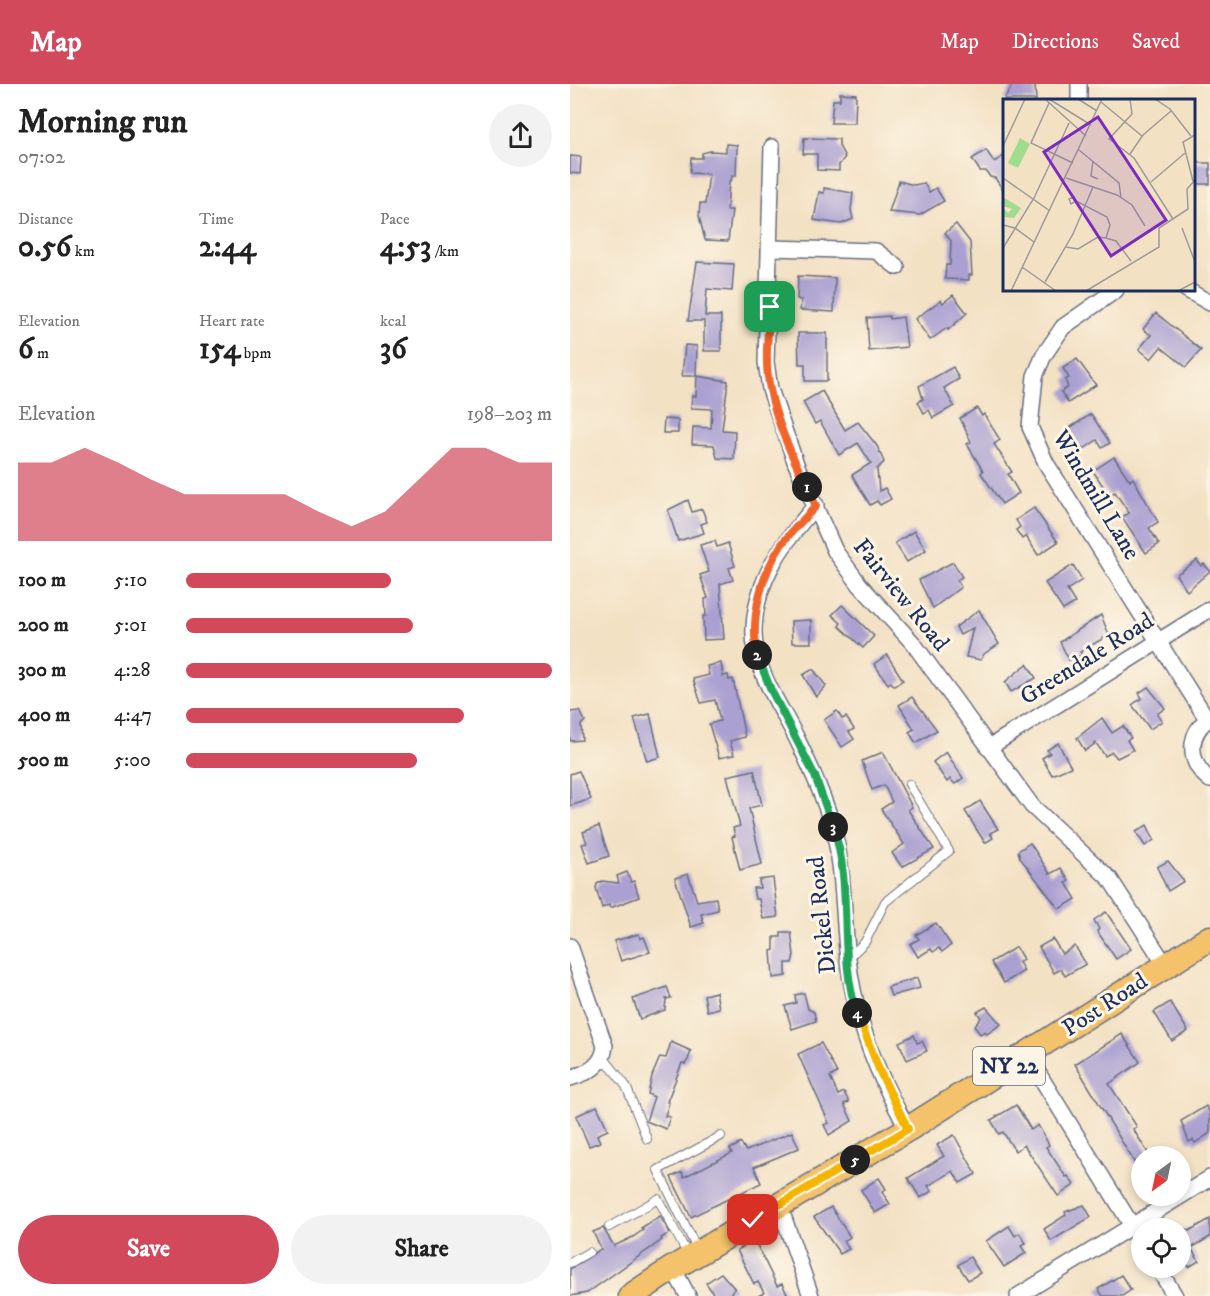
<!DOCTYPE html>
<html lang="en">
<head>
<meta charset="utf-8">
<style>
  :root { --surface:#fff; --page:#f2f2f2; --text:#222; --muted:#767676; --accent:#d1495b }
  body { margin:0; font-family:"IM FELL DW Pica",serif; background:var(--page); color:var(--text); height:100vh; display:flex; flex-direction:column; font-size:22px; white-space:nowrap }
  * { box-sizing:border-box; margin:0 }
  p { font-size:20px; color:var(--muted) }
  .icon { flex:none; width:33px; height:33px; fill:none; stroke:currentColor; stroke-width:2; stroke-linecap:round; stroke-linejoin:round }
  .map { position:relative; flex:1; overflow:hidden }
  .details { display:flex; flex-direction:column; background:var(--surface); width:570px }
  .details>* { flex:none }
  .needle { width:39px; rotate:213deg }
  .fabs { position:absolute; left:561px; top:1062px; display:grid; gap:12px }
  .fabs a { display:grid; place-items:center; width:60px; height:60px; border-radius:50%; background:var(--surface); box-shadow:0 3px 9px #0003; font-size:30px }
  .pin { position:absolute; display:grid; place-items:center; width:51px; height:51px; color:#fff; margin:-26px; border-radius:12px; box-shadow:0 3px 9px #0006 }
  .km { position:absolute; width:30px; height:30px; margin:-15px; border-radius:50%; background:#222; color:#fff; font-size:16px; line-height:30px; text-align:center }
  .round { display:grid; place-items:center; flex:none; width:63px; height:63px; border-radius:32px; background:var(--page) }
  .summary { display:flex; align-items:center; justify-content:space-between; height:102px; padding:0 18px }
  h1 { font-size:33px; font-weight:800; line-height:45px }
  .stats { display:grid; grid-template-columns:repeat(3,1fr); gap:9px; height:102px; padding:6px 18px }
  .stats div { display:grid; align-content:center }
  .stats b { font-size:30px; font-weight:800 }
  .stats small { font-size:16px; font-weight:400 }
  .stats p { font-size:16px }
  .chart { height:168px; padding:12px 18px }
  .chart p { display:flex; justify-content:space-between }
  .chart svg { width:100%; height:108px; margin-top:6px; fill:var(--accent); opacity:.7 }
  .primary-button { display:flex; gap:12px; margin-top:auto; padding:12px 18px }
  .primary-button a { flex:1; height:69px; border-radius:36px; background:var(--accent); color:#fff; font-size:24px; font-weight:800; line-height:69px; text-align:center }
  .primary-button a+a { background:var(--page); color:var(--text) }
  ul { padding:0 18px; list-style:none; font-size:20px }
  li { display:grid; grid-template-columns:96px 72px 1fr; align-items:center; height:45px }
  li i { height:15px; border-radius:8px; background:var(--accent) }
  header { display:flex; align-items:center; gap:36px; box-sizing:border-box; height:84px; padding:0 30px; background:var(--accent); color:#fff }
  header strong { font-size:28px }
  nav { display:flex; gap:33px; margin-inline-start:auto; font-size:21px }
  main { display:flex; flex:1; min-height:0 }
  .map>svg:first-child { display:block }
  .building { fill:#aaa0d1 }
  .lines { fill:none; stroke-linecap:round; stroke-linejoin:round }
  .service-casing { stroke:#676d82; stroke-width:10 }
  .minor-casing { stroke:#676d82; stroke-width:18 }
  .primary-casing { stroke:#676d82; stroke-width:27 }
  .service { stroke:#fff; stroke-width:8 }
  .minor { stroke:#fff; stroke-width:15 }
  .primary { stroke:#f3c26a; stroke-width:24 }
  .split-1-casing { stroke:#fff; stroke-width:12 }
  .split-2-casing { stroke:#fff; stroke-width:12 }
  .split-3-casing { stroke:#fff; stroke-width:12 }
  .split-4-casing { stroke:#fff; stroke-width:12 }
  .split-5-casing { stroke:#fff; stroke-width:12 }
  .split-6-casing { stroke:#fff; stroke-width:12 }
  .split-1 { stroke:#f0652b; stroke-width:8 }
  .split-2 { stroke:#f0652b; stroke-width:8 }
  .split-3 { stroke:#22a559; stroke-width:8 }
  .split-4 { stroke:#22a559; stroke-width:8 }
  .split-5 { stroke:#f5b400; stroke-width:8 }
  .split-6 { stroke:#f5b400; stroke-width:8 }
  .labels { text-anchor:middle; dominant-baseline:central; stroke-width:6; stroke-linejoin:round; paint-order:stroke }
  .shield { fill:#fcf5e5; stroke:#5e6a86; stroke-width:1.5 }
  .shield-label { font-size:22px; font-weight:bold; fill:#1b2f5e }
  .street-label { font-size:24px; fill:#1b2f5e; stroke:#fcf5e5 }
  .inset-road { fill:none; stroke:#9d9a9b; stroke-width:1.5 }
  .view { fill:#7b2cbf; fill-opacity:0.15; stroke:#7b2cbf; stroke-width:3 }
  .inset-edge { fill:none; stroke:#1b2f5e; stroke-width:3 }
</style>
</head>
<body>
<header>
<strong>Map</strong>
<nav><a>Map</a><a>Directions</a><a>Saved</a></nav>
</header>
<main>
<section class="details">
<div class="summary"><div><h1>Morning run</h1><p>07:02</p></div><a class="round"><svg class="icon" aria-label="share" viewBox="0 0 24 24"><path d="M12 15V3M7 8l5-5 5 5M5 13v7h14v-7"/></svg></a></div>
<div class="stats">
<div><p>Distance</p><b>0.56<small> km</small></b></div>
<div><p>Time</p><b>2:44</b></div>
<div><p>Pace</p><b>4:53<small> /km</small></b></div>
</div>
<div class="stats">
<div><p>Elevation</p><b>6<small> m</small></b></div>
<div><p>Heart rate</p><b>154<small> bpm</small></b></div>
<div><p>kcal</p><b>36</b></div>
</div>
<div class="chart"><p><span>Elevation</span>198–203 m</p>
<svg viewBox="0 0 160 44" preserveAspectRatio="none"><path d="M0 44V12L10 12L20 6L30 12L40 19L50 25L60 25L70 25L80 25L90 32L100 38L110 32L120 19L130 6L140 6L150 12L160 12V44z"/></svg>
</div>
<ul>
<li><b>100 m</b>5:10<i style="width:56%"></i></li>
<li><b>200 m</b>5:01<i style="width:62%"></i></li>
<li><b>300 m</b>4:28<i style="width:100%"></i></li>
<li><b>400 m</b>4:47<i style="width:76%"></i></li>
<li><b>500 m</b>5:00<i style="width:63%"></i></li>
</ul>
<div class="primary-button"><a>Save</a><a>Share</a></div>
</section>
<div class="map">
<svg width="640" height="1212" viewBox="0 0 640 1212">
  <rect width="100%" height="100%" fill="#fcf5e5"/>
  <filter id="ink" filterUnits="userSpaceOnUse"><feTurbulence type="fractalNoise" baseFrequency=".0167" numOctaves="2"/><feDisplacementMap in="SourceGraphic" scale="12" xChannelSelector="R" yChannelSelector="G"/><feConvolveMatrix kernelMatrix="1 2 1 2 8 2 1 2 1" color-interpolation-filters="sRGB"/></filter>
  <filter id="wash" filterUnits="userSpaceOnUse"><feTurbulence type="fractalNoise" baseFrequency=".008" numOctaves="4" result="noise"/><feDisplacementMap in="SourceGraphic" scale="24" xChannelSelector="R" yChannelSelector="G"/><feGaussianBlur stdDeviation="1.35" result="paint"/><feColorMatrix in="noise" values="0 0 0 0 0 0 0 0 0 0 0 0 0 0 0 0 0 1.4 0 .05"/><feComposite in="paint" operator="in"/></filter>
  <g filter="url(#wash)">
    <rect width="100%" height="100%" fill="#f3e1c4"/>
    <g id="blocks">
      <!-- building -->
      <g class="building">
        <path d="M443 0 465 1 466 16H434Z"/>
        <path d="M270 9 286 10 285 39H261L263 16H270Z"/>
        <path d="M234 54 269 55V62L275 73 269 81V87L247 86V70H233Z"/>
        <path d="M156 60 167 61 166 92H162L161 97H159L157 126H162L158 157 135 156 129 132 130 119 135 120 139 90 120 89 121 74H132V69L140 67 156 68Z"/>
        <path d="M416 66 424 78 435 71V109L425 94 420 93 416 87H410L402 75Z"/>
        <path d="M0 72 11 73 10 90 0 89Z"/>
        <rect x="624" y="79" width="16" height="21"/>
        <path d="M329 97 344 101 354 99 359 108 366 104 374 117 350 131 319 128Z"/>
        <path d="M254 104 283 109 281 126 283 135 271 140 244 136 249 108 254 109Z"/>
        <path d="M386 140 400 158 402 191H399V196L375 195 376 181H380L381 157 375 149Z"/>
        <path d="M127 178 164 180 162 207 137 205 135 232H151V267H134V237H118Z"/>
        <path d="M228 192 265 194 264 228 230 226 231 216 227 215Z"/>
        <path d="M383 211 397 229 378 246 377 244 360 256 345 235 371 216 373 219Z"/>
        <path d="M586 229 631 266 616 283 591 263 581 275 569 265 581 251 573 245Z"/>
        <path d="M319 232 320 235 333 233 337 263 299 267 297 234Z"/>
        <path d="M228 249H257V297H235V280H229Z"/>
        <path d="M115 261 127 262 126 292H112Z"/>
        <path d="M507 275 526 301 498 319 491 308 498 303 495 296 499 294 493 284Z"/>
        <path d="M383 283 389 295 374 304 384 322 363 334 359 326 354 329 348 318 353 315 349 302Z"/>
        <path d="M127 292 158 297 152 346 165 347 164 375 147 374 144 361 122 360 123 343 141 344 142 325 121 324 122 312H126Z"/>
        <path d="M252 307 275 346 288 338 307 362 314 378 307 385 309 407 315 404 321 415 310 421 307 417 300 421 282 391 301 379 288 359 269 371 250 337 245 340 233 318Z"/>
        <path d="M407 324 412 332 414 330 430 356 424 360 442 388 438 390 449 409 432 420 411 389 413 387 397 360 401 358 390 334Z"/>
        <path d="M521 330 540 359 532 364 527 356 514 365 498 345Z"/>
        <path d="M94 335 108 336V349H93Z"/>
        <path d="M544 373 560 397 563 394 588 438 579 444 589 460 576 469 552 433 559 429 545 408 539 411 523 387Z"/>
        <path d="M118 416 122 428 132 425 137 438 131 440 134 449 108 457 98 426Z"/>
        <path d="M464 424 488 458 468 471 456 452 452 455 446 446 450 443 446 436Z"/>
        <path d="M344 447 356 466 337 478 325 459Z"/>
        <path d="M145 457 147 463 158 459 165 482 159 484 163 496 150 500 154 555 134 556 133 532H136L135 515 138 514 130 491 139 488 130 461Z"/>
        <path d="M627 476 631 482 634 480 640 487 617 507 606 491Z"/>
        <path d="M383 478 392 493 387 496 391 503 363 524 349 496Z"/>
        <path d="M503 481 512 496 497 506 505 519 493 526 475 499Z"/>
        <path d="M272 521 304 552 293 564 269 542 271 539 262 531Z"/>
        <path d="M409 526 429 560 414 570 411 576 396 573 403 544 390 551 386 543Z"/>
        <path d="M531 531 539 551 510 568 512 571 499 576 490 558Z"/>
        <path d="M241 536V559H222L221 537Z"/>
        <path d="M317 571 333 596 324 602 321 598 318 600 304 580Z"/>
        <path d="M151 579 153 592 158 591 159 596 163 595 175 653 160 657 164 671 149 674 139 640 150 637 145 616 131 619 123 595 139 591 137 582Z"/>
        <path d="M457 580 466 594 441 608 435 598Z"/>
        <path d="M243 585 256 602 246 613 233 591Z"/>
        <path d="M578 603 595 624 587 630 592 637 580 645 562 621 572 614 569 609Z"/>
        <path d="M342 613 367 646 346 659 339 648 344 645 329 621Z"/>
        <path d="M10 627 15 637 11 641 12 656 0 657V628Z"/>
        <path d="M267 627 272 635 276 633 284 645 279 648 284 655 272 663 254 636Z"/>
        <path d="M80 630 90 673 77 677 64 634Z"/>
        <path d="M532 634 542 649 553 642 561 654 557 656 563 666 547 674 542 668 535 672 526 659 515 667 507 654Z"/>
        <path d="M488 659 501 683 482 691 472 674 480 669 477 666Z"/>
        <path d="M313 668 342 723 338 726 364 765 332 783 322 769 334 760 311 725 322 718 314 701 302 706 292 677Z"/>
        <path d="M376 668 393 694 385 700 380 695 377 698 363 678Z"/>
        <path d="M184 686 192 721 179 724 192 780 170 786 162 753 165 752 163 744 170 742 157 692Z"/>
        <path d="M9 687 21 715 0 722V690Z"/>
        <path d="M410 717 428 745 420 749 423 754 415 759 395 727Z"/>
        <path d="M577 741 584 756 575 762 566 748Z"/>
        <path d="M29 742 39 772 19 779 12 760 17 759 13 748Z"/>
        <path d="M460 759 480 790 491 784 499 797 496 799 506 815 489 825 450 774 448 767Z"/>
        <path d="M598 777 614 797 598 807 587 783Z"/>
        <path d="M57 788 61 798 64 797 69 813 40 824 39 821 32 824 26 804 27 800 32 797 49 799 47 792Z"/>
        <path d="M118 790 127 817 146 814 148 826 131 830 134 839 121 843 105 794Z"/>
        <path d="M203 794 208 833 193 835 189 815H185L183 804H190L189 796Z"/>
        <path d="M536 828 561 865 546 875 527 847 529 845 524 836Z"/>
        <path d="M366 839 381 861 372 868 369 864 363 868 361 865 348 873 340 860 349 855 346 851Z"/>
        <path d="M211 848H221L224 871 222 879H216V892L203 894 201 867 204 866V853H211Z"/>
        <path d="M69 850 70 855 74 853 80 868 51 877 44 857Z"/>
        <path d="M483 855 492 870 505 862 516 880 495 892 491 885 484 889 469 863Z"/>
        <path d="M446 863 453 875 449 878 454 887 434 899 421 878Z"/>
        <path d="M347 894 350 904 321 912 318 903Z"/>
        <path d="M97 903 101 914 96 915 95 926 70 935 63 915Z"/>
        <path d="M146 908 149 924 137 927 134 911Z"/>
        <path d="M234 909 238 925 244 928 246 937 222 945 215 922 226 919 225 911Z"/>
        <path d="M600 918 618 947 602 957 584 928Z"/>
        <path d="M416 923 431 940 417 950 415 947 410 950 404 942 411 934 407 928Z"/>
        <path d="M552 950 570 978 539 1000 567 1043 563 1045 580 1072H572V1091L505 980Z"/>
        <path d="M344 951 347 959 352 957 357 967 337 976 329 958Z"/>
        <path d="M101 958 121 967 118 976 115 980 112 979 97 1018 99 1019 95 1032 100 1033 96 1045 76 1037 84 1013 78 1010 82 992 90 973 96 974Z"/>
        <path d="M251 959 267 989 260 993 268 1011 274 1008 279 1018 274 1020 282 1037 259 1051 254 1041 259 1039 228 970Z"/>
        <path d="M446 1021 461 1046 468 1041 479 1061 476 1063 496 1093 498 1092 504 1101 488 1112 454 1061 445 1067 433 1048 429 1050 421 1036Z"/>
        <path d="M27 1022 38 1046 27 1051 30 1058 19 1062 6 1032Z"/>
        <path d="M636 1022 640 1029V1049L625 1059 623 1056 619 1058 611 1037Z"/>
        <path d="M222 1048 229 1064 184 1083 191 1099 121 1133 101 1093 112 1088 114 1093 162 1069 160 1065 171 1059 176 1067Z"/>
        <path d="M384 1051 406 1090 390 1099 383 1087 358 1102 362 1107 350 1114 338 1094 374 1072 367 1061Z"/>
        <path d="M309 1094 316 1105 312 1108 320 1120 305 1129 291 1106Z"/>
        <path d="M514 1121 521 1133 481 1157 474 1145 496 1131 495 1128Z"/>
        <path d="M261 1123 280 1153 274 1157 279 1165 270 1170 244 1133Z"/>
        <path d="M90 1132 100 1149 91 1154 92 1156 17 1209 0 1212V1185L31 1165 23 1148 33 1144 44 1162 63 1153 73 1146 71 1144Z"/>
        <path d="M640 1135V1153L621 1164 629 1177 619 1183 610 1170V1147L617 1145 619 1147Z"/>
        <path d="M439 1142 445 1152 449 1149 456 1159 451 1162 456 1169 434 1183 416 1157Z"/>
        <path d="M185 1157 207 1202 212 1200 218 1212H188L194 1209 188 1198 184 1200 167 1166Z"/>
        <path d="M400 1173 410 1189 398 1196 388 1181Z"/>
        <path d="M151 1189 165 1205 161 1208 164 1212H145L136 1199Z"/>
        <path d="M551 1191 561 1206 552 1212H533L528 1205Z"/>
      </g>
    </g>
  </g>
  <g filter="url(#ink)">
    <use href="#blocks" fill-opacity="0" stroke="#676d82" stroke-width="1.5"/>
    <g class="lines">
      <defs>
        <g id="service">
          <path d="M279 873 295 858 315 818 379 767 339 700"/>
          <path d="M34 974 56 1002 77 1055"/>
          <path d="M39 1143 88 1115 119 1173"/>
          <path d="M128 1167 88 1086 151 1052"/>
          <path d="M0 1179 19 1168"/>
        </g>
        <g id="minor">
          <path d="M509 0V16"/>
          <path d="M202 63 196 278 200 305 226 380 265 467 290 501 343 559 462 722 540 795 596 882"/>
          <path d="M201 164 306 167 327 183"/>
          <path d="M546 206 493 243 474 271 465 292 460 343 476 379 637 635"/>
          <path d="M617 206 640 219"/>
          <path d="M246 421C215 457 186 494 184 544 182 583 209 619 226 653 238 677 249 702 258 728 275 776 272 825 278 875 285 935 308 993 338 1045"/>
          <path d="M640 634C616 650 618 679 640 696"/>
          <path d="M418 664 640 525"/>
          <path d="M0 862 35 962C33 982 18 989 0 994"/>
          <path d="M457 971 572 1158"/>
          <path d="M209 1120 241 1212"/>
          <path d="M103 1184 118 1212"/>
          <path d="M588 1184 605 1212"/>
          <path d="M448 1212 640 1094"/>
        </g>
        <path id="primary" d="M61 1212 103 1184 338 1045 640 854"/>
      </defs>
      <!-- service casing -->
      <use href="#service" class="service-casing"/>
      <!-- minor casing -->
      <use href="#minor" class="minor-casing"/>
      <!-- primary casing -->
      <use href="#primary" class="primary-casing"/>
      <!-- service -->
      <use href="#service" class="service"/>
      <!-- minor -->
      <use href="#minor" class="minor"/>
      <!-- primary -->
      <use href="#primary" class="primary"/>
    </g>
  </g>
  <g class="lines" filter="url(#ink)">
    <defs>
      <path id="split-1" d="M200 223C199 241 196 260 197 279 198 321 219 366 237 403"/>
      <path id="split-2" d="M187 571C180 534 191 491 212 460 222 446 235 434 246 422L237 403"/>
      <path id="split-3" d="M187 571 201 606 245 692 263 743"/>
      <path id="split-4" d="M263 743C284 802 267 869 287 929"/>
      <path id="split-5" d="M285 1076 338 1045 310 988 287 929"/>
      <path id="split-6" d="M183 1136 285 1076"/>
    </defs>
    <!-- split-1 casing -->
    <use href="#split-1" class="split-1-casing"/>
    <!-- split-2 casing -->
    <use href="#split-2" class="split-2-casing"/>
    <!-- split-3 casing -->
    <use href="#split-3" class="split-3-casing"/>
    <!-- split-4 casing -->
    <use href="#split-4" class="split-4-casing"/>
    <!-- split-5 casing -->
    <use href="#split-5" class="split-5-casing"/>
    <!-- split-6 casing -->
    <use href="#split-6" class="split-6-casing"/>
    <!-- split-1 -->
    <use href="#split-1" class="split-1"/>
    <!-- split-2 -->
    <use href="#split-2" class="split-2"/>
    <!-- split-3 -->
    <use href="#split-3" class="split-3"/>
    <!-- split-4 -->
    <use href="#split-4" class="split-4"/>
    <!-- split-5 -->
    <use href="#split-5" class="split-5"/>
    <!-- split-6 -->
    <use href="#split-6" class="split-6"/>
  </g>
  <g class="labels">
    <!-- shield labels -->
    <rect class="shield" x="403" y="963" width="72" height="38" rx="4.5"/>
    <g class="shield-label">
      <text x="439" y="982">NY 22</text>
    </g>
    <!-- street labels -->
    <g class="street-label">
      <text transform="translate(526 411) rotate(59)">Windmill Lane</text>
      <text transform="translate(331 511) rotate(51)">Fairview Road</text>
      <text transform="translate(517 575) rotate(-32)">Greendale Road</text>
      <text transform="translate(252 831) rotate(-96)">Dickel Road</text>
      <text transform="translate(535 921) rotate(-33)">Post Road</text>
    </g>
  </g>
  <!-- overview -->
  <g transform="translate(433 15)">
    <rect width="192" height="192" fill="#f3e1c4"/>
    <path d="M17 39 27 45 15 69 5 64ZM0 98 18 109 11 119 0 118V109L5 114 9 110 0 107Z" fill="#a1db8e"/>
    <path class="inset-road" d="M42 0 83 37M46 0 88 26M75 0 94 12M127 0 129 15 106 40 131 59 170 120M152 0 167 10 188 37M98 3 139 37M46 4 28 44 70 64M0 47 22 0M76 51 116 84 118 99M127 55 140 36 168 12M90 62 88 77 95 80M0 79 47 112M63 79 114 96 129 106 142 127M190 82 180 43 192 36M148 83 182 54M73 102 68 105 66 100 71 98 73 102 104 118 107 126 103 139M0 126 12 129 31 143M179 129 192 163M63 148 75 150 95 138 103 139 113 142 128 162M0 149 31 99 66 24M19 168 53 192M42 183 70 135 90 88M8 192 99 0M83 192 156 148V129L185 110 184 90 192 81M175 192 192 183"/>
    <path class="view" d="M95 18 163 121 108 157 41 53Z"/>
    <rect width="192" height="192" class="inset-edge"/>
  </g>
</svg>
<div class="fabs">
<a><svg class="needle" viewBox="-14 -14 28 28"><path d="M0-13l5 13h-10z" fill="#e53935"/><path d="M0 13l5-13h-10z" fill="#767676"/></svg></a>
<a><svg class="icon" aria-label="locate" viewBox="0 0 24 24"><circle cx="12" cy="12" r="6"/><path d="M12 2v4M12 18v4M2 12h4M18 12h4"/></svg></a>
</div>
<div class="pin" style="left:200px;top:223px;background:#1e9e55"><svg class="icon" aria-label="arrive" viewBox="0 0 24 24"><path d="M6 21V4h12l-3 4 3 4H6"/></svg></div>
<div class="pin" style="left:183px;top:1136px;background:#d93025"><svg class="icon" aria-label="check" viewBox="0 0 24 24"><path d="M5 12l5 5 9-10"/></svg></div>
<b class="km" style="left:237px;top:403px">1</b>
<b class="km" style="left:187px;top:571px">2</b>
<b class="km" style="left:263px;top:743px">3</b>
<b class="km" style="left:287px;top:929px">4</b>
<b class="km" style="left:285px;top:1076px">5</b>
</div>
</main>
</body>
</html>
